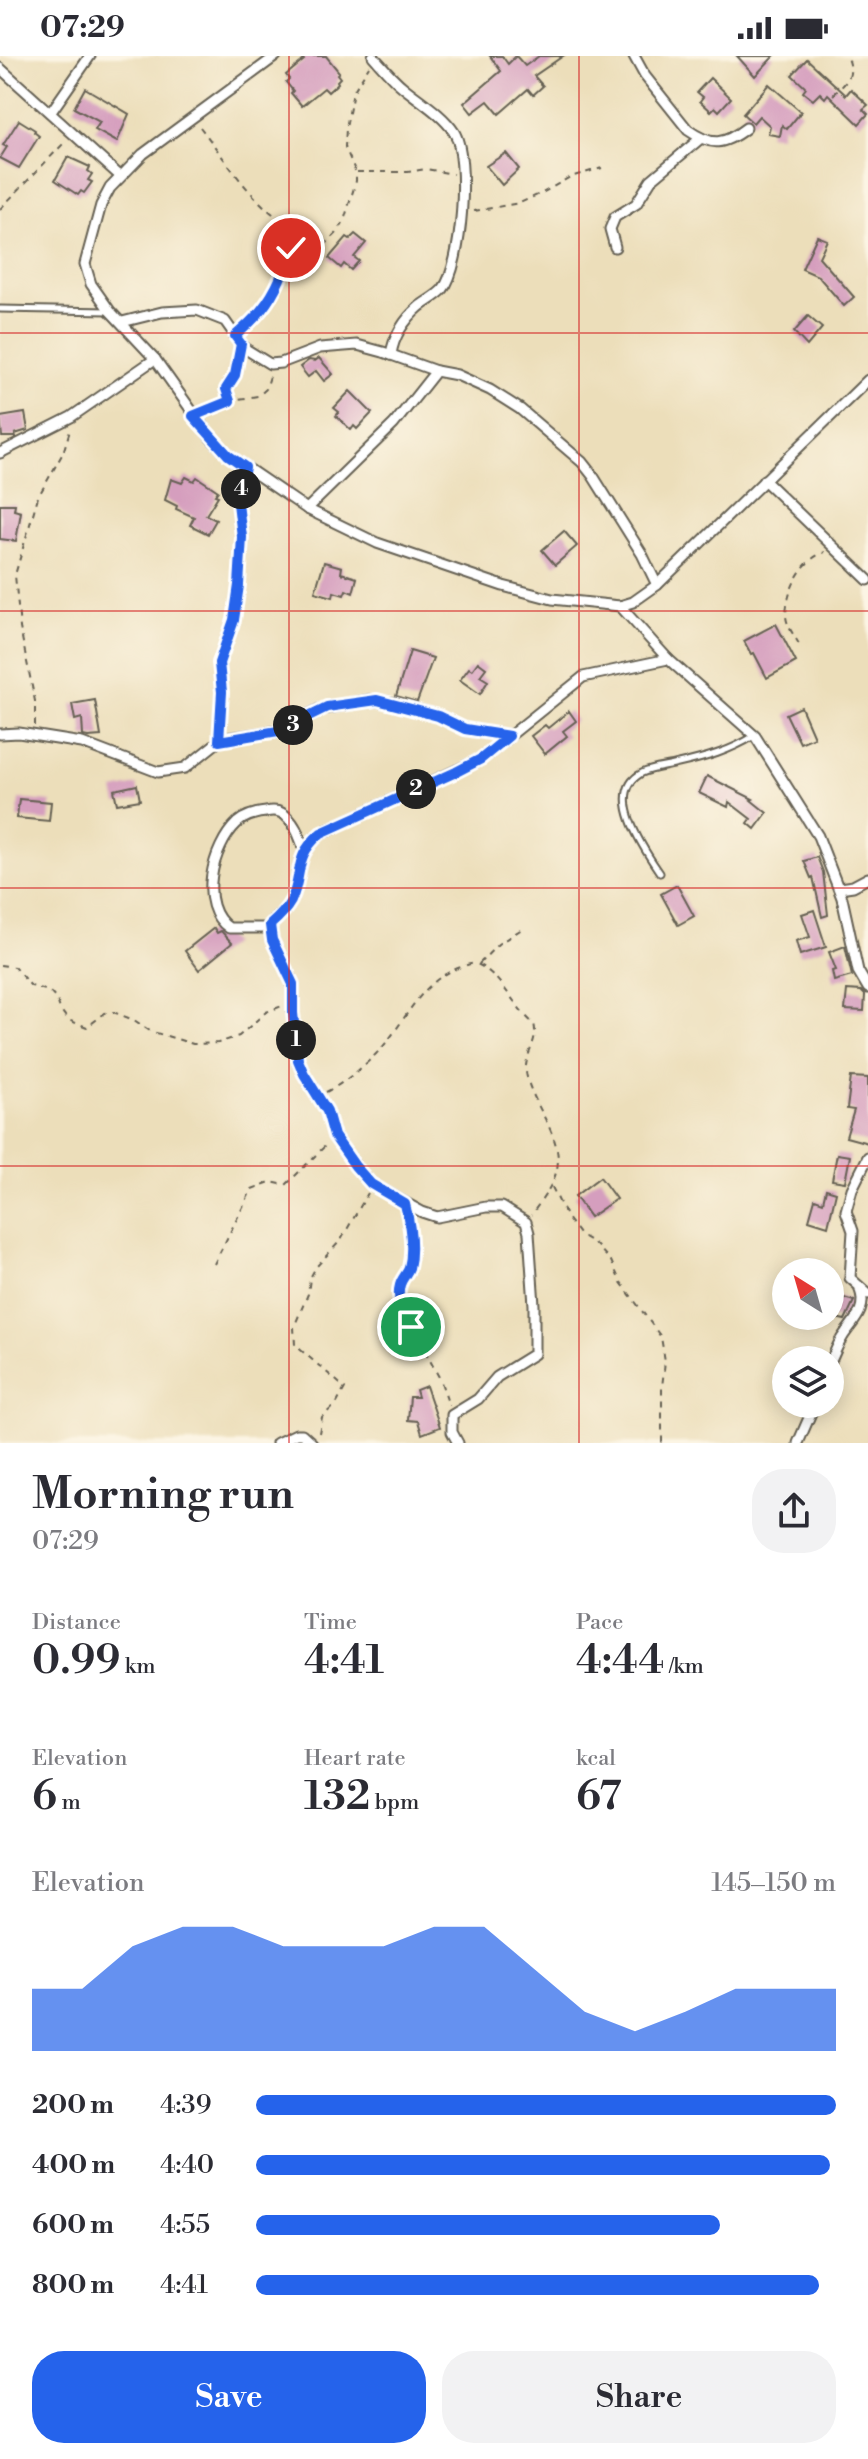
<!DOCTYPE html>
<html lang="en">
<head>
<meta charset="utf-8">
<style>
  :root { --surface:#fff; --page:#f2f2f3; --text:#2b2b33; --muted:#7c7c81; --accent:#2563eb }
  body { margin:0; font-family:"Libre Bodoni",serif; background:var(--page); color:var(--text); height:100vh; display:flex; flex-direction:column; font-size:30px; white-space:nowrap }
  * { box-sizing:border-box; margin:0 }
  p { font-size:26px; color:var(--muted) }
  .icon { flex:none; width:44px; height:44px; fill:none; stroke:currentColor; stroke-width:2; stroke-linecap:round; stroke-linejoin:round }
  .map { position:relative; height:1387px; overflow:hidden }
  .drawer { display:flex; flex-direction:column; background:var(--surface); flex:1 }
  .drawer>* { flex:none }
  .needle { width:52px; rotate:323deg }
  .tools { position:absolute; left:772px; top:1202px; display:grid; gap:16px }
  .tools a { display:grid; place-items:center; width:72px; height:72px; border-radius:50%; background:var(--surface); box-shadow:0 4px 20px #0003; font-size:40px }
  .pin { position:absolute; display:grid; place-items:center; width:68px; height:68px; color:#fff; margin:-34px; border:4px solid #fff; border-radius:50%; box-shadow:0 2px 8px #0007 }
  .km { position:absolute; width:40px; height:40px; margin:-20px; border-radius:50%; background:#222; color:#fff; font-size:22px; line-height:40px; text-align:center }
  .round { display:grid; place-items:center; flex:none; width:84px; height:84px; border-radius:32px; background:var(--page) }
  .summary { display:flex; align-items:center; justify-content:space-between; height:136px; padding:0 32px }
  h1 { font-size:44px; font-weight:600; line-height:60px }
  .figures { display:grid; grid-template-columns:repeat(3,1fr); gap:12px; height:136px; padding:8px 32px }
  .figures div { display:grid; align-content:center }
  .figures b { font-size:40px; font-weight:600 }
  .figures small { font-size:22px; font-weight:400 }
  .figures p { font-size:22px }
  .chart { height:224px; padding:16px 32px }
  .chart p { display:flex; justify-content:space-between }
  .chart svg { width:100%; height:144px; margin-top:8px; fill:var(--accent); opacity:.7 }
  .primary-button { display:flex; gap:16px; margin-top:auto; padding:16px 32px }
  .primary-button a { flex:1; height:92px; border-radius:32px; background:var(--accent); color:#fff; font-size:32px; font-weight:600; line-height:92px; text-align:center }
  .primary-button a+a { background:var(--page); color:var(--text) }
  ul { padding:0 32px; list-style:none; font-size:26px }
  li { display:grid; grid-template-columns:128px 96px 1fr; align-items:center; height:60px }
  li i { height:20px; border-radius:10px; background:var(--accent) }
  .status { display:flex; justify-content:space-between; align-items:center; height:56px; padding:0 40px; background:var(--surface); direction:ltr }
  .status svg { height:22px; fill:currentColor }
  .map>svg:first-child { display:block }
  .building { fill:#d59ebe }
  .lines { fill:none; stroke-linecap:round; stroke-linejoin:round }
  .service-casing { stroke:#656053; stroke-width:9 }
  .minor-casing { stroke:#656053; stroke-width:13 }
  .path { stroke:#656053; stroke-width:2; stroke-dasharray:6 6; stroke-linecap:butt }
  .service { stroke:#fff; stroke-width:5 }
  .minor { stroke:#fff; stroke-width:9 }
  .route-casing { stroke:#fff; stroke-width:16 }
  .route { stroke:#2563eb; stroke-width:10 }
  .grid { fill:none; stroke:#d62828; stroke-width:2; stroke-opacity:0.55 }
</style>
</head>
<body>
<div class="status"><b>07:29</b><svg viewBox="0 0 49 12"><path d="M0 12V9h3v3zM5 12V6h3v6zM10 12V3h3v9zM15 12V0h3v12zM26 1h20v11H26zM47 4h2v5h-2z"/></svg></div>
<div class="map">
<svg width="868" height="1387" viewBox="0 0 868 1387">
  <rect width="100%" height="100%" fill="#fcf5e5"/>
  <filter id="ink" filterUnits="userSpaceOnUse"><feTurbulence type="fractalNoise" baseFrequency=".0125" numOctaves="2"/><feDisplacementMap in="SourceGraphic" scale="16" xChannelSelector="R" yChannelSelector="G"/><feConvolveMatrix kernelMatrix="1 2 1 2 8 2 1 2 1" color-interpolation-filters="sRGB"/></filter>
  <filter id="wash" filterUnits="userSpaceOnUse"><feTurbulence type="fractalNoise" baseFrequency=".006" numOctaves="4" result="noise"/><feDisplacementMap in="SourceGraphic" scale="32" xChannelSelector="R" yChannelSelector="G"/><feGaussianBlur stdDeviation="1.8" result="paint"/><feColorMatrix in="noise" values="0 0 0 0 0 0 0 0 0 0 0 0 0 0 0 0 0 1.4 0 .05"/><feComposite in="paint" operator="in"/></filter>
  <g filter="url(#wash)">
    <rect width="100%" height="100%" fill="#ecdeba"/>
    <g id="blocks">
      <!-- building -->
      <g class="building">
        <path d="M301 0H326L339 16 337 18 340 22 337 25 338 27 328 36 324 32 302 50 291 37 293 35 286 26 289 23 286 19 304 4Z"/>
        <path d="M490 0H502L508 8 516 0 525 10 539 0H563L534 20 543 30 533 39 528 33 499 58 488 45 472 57 464 47 501 15Z"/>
        <path d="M737 0H774L755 20Z"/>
        <path d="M807 3 846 39 851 33 868 49 863 53 868 58 859 68 828 38 825 42 820 37 813 44 803 36 806 32 792 19Z"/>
        <path d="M710 22 731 42 719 55 715 51 711 55 700 45 703 41 697 36Z"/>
        <path d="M769 28 801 56 787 73 782 69 780 80 768 78 770 70 759 60 753 67 743 58Z"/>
        <path d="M85 32 129 58 117 86 95 74 100 66 74 52Z"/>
        <path d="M19 64 35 74 34 76 39 80 19 112 0 102 7 91 3 89Z"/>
        <path d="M506 97 519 113 502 129 486 110Z"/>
        <path d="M68 101 90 111 88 115 92 118 88 124 92 126 84 137 81 135 78 139 55 124Z"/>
        <path d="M355 178 366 187 354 201 359 205 351 214 344 208 341 212 329 202 347 181 350 183Z"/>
        <path d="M817 180 827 184 819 201 854 241 844 250 818 220 802 213Z"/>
        <path d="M808 260 822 272 807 290 794 276Z"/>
        <path d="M319 302 333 318 324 325 316 315 308 321 300 311 309 304 315 305Z"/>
        <path d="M350 335 372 357 357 373 354 370 351 374 336 360 339 356 334 352Z"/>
        <path d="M25 357 28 374 15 378 16 381H2L0 361Z"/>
        <path d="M186 421 194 425 197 421 218 435 215 439 218 440 206 459 216 464 208 478 190 469 194 461 176 453 177 450 165 444 171 423 182 427Z"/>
        <path d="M0 448H15L14 454 21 456 16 485 0 483Z"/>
        <path d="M564 475 577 490 555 509 542 494Z"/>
        <path d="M324 506 342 511 341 517 357 522 353 537 346 534 344 539 334 536 333 541 315 536Z"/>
        <path d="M776 568 796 606 767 622 754 597 751 598 744 585Z"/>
        <path d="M410 595 433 602 417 646 396 640Z"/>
        <path d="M478 606 486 612 480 620 488 625 480 638 460 624 469 612 472 614Z"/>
        <path d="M95 644 101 680 88 681 83 680 82 662 75 664 72 648Z"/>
        <path d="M801 651 814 681 800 687 786 658Z"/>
        <path d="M569 655 576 665 563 675 567 680 545 698 531 680 545 669 548 672Z"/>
        <path d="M707 720 753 743 751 744 767 757 755 773 748 767 751 763 729 746 728 751 699 737Z"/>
        <path d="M137 729 140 744 117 748 114 734Z"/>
        <path d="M19 743 51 746 49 765 17 762Z"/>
        <path d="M817 801 823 816 828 859 822 861 813 821 811 822 804 805Z"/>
        <path d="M677 829 694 860 678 869 661 838Z"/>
        <path d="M814 854 826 891 800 899 796 885 810 881 802 858Z"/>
        <path d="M214 872 217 877 221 875 232 887 199 914 185 895Z"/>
        <path d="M845 890 852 920 834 925 832 915 836 914 829 896Z"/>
        <path d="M847 934 861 935 865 939 864 955 845 954Z"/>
        <path d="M851 1021 868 1022V1087L846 1081 854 1054 847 1053Z"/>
        <path d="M837 1098 850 1100 845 1126 832 1124Z"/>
        <path d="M600 1121 616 1143 590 1161 575 1140Z"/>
        <path d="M826 1133 836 1136 828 1170 809 1164 815 1143 823 1146Z"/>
        <path d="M837 1240 854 1245 845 1264 831 1261Z"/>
        <path d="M426 1330 440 1371 422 1378 418 1365 408 1364 410 1341H418L416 1334Z"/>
      </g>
    </g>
  </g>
  <g filter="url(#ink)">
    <use href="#blocks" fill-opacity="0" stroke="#656053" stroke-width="2"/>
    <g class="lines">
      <defs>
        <g id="service">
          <path d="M0 253 109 255"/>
          <path d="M660 817C645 795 604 737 642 717 652 712 667 711 678 708 705 702 730 695 754 680"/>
        </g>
        <g id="minor">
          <path d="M276 0 143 98 110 132 101 149 85 208 91 228 110 255 155 303 211 382 228 399 307 453 377 487 503 530 552 543 620 550 633 546 657 529 868 324"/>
          <path d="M373 0C383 11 392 22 403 31 420 45 442 58 454 76 470 101 462 210 443 233 436 241 426 245 419 251 405 263 393 281 391 299"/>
          <path d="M634 0 645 20 688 74C712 91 724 89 746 72"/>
          <path d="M0 12 120 120"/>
          <path d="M51 56 90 0"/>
          <path d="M615 191 610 173 615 161 636 148 651 124 701 82"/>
          <path d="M122 266 162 256 197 254 225 265 244 292 270 308 281 307 320 292 357 289 383 296 436 315 457 319 490 334 520 353 582 406 593 420 642 498 657 529"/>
          <path d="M0 397 71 361 155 303"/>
          <path d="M764 424 868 524"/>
          <path d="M307 453 394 368 436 315"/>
          <path d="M620 550 668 603 755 680 818 780 842 842 858 915 868 932"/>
          <path d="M0 678 19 677 82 687 158 716 185 712 219 685 227 682 278 675 318 654 369 644 394 647 438 660 465 673 509 680"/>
          <path d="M839 832 853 830 868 822"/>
          <path d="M269 872H229C197 850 212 791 237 767 245 760 255 757 266 756 274 754 282 755 288 762 297 770 300 784 305 795"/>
          <path d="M868 1101 852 1133 846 1155 853 1175 850 1222 868 1238"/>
          <path d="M830 1307C834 1299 837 1290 842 1282 851 1267 868 1255 860 1234"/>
          <path d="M277 1387 296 1378H302L312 1387"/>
          <path d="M458 1387 452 1376V1359L478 1343 497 1321 534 1298V1249L529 1177 526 1166 502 1151H486L437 1161 422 1156 371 1128 355 1110 334 1080 327 1055 304 1018 298 1004 293 957V928L272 884 270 869C277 863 286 854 291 845 304 817 292 802 321 777L481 703 583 621 668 603"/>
          <path d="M798 1387 815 1348"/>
        </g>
      </defs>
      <!-- service casing -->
      <use href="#service" class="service-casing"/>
      <!-- minor casing -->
      <use href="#minor" class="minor-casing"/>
      <!-- path -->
      <g class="path">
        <path d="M833 39C846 27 856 18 847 0"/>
        <path d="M200 71C229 108 255 153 299 175 308 180 319 182 329 186"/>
        <path d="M357 116H408L426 113 453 118"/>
        <path d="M0 153 66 85"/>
        <path d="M474 155 520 147 544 136 570 121 602 112"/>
        <path d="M282 219 285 205 298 177"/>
        <path d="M242 274 260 258 280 222 324 190 337 177 344 165 356 125V117L345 91 346 72 353 36 369 10"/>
        <path d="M229 344 227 331 235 319 238 302"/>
        <path d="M206 355 232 344 258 340 266 333 271 317"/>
        <path d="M799 588C794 579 786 569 786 559 787 534 801 504 825 496"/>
        <path d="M35 670V645L20 572 15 519 38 441 63 397 71 371"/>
        <path d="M218 676 222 636 219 607 234 564 239 529 242 481 238 447 243 423"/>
        <path d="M479 908 498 888 522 873"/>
        <path d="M0 909 14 911 31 930 49 935 57 944 60 953 68 964 87 971 105 957 113 956 134 964 150 975 193 988 218 987 239 980 266 956 282 950"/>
        <path d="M326 1036C344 1027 361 1013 376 998 406 968 417 926 461 911 467 909 473 906 479 909 502 921 514 951 534 968 539 985 524 999 526 1016 528 1031 536 1044 542 1057 567 1104 562 1117 531 1159"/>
        <path d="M552 1131 567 1162 579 1178 594 1187 611 1205 620 1225 661 1281 665 1305 662 1331V1387"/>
        <path d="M408 1159 410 1205 408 1215 399 1232 402 1252 440 1323 449 1350"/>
        <path d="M214 1208 252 1133 270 1126 286 1129 328 1087"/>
        <path d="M319 1377 322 1361 337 1347 345 1332 295 1289 294 1271 308 1238 310 1222 316 1211 341 1184 368 1137"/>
      </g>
      <!-- service -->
      <use href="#service" class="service"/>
      <!-- minor -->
      <use href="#minor" class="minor"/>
    </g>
  </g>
  <g class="lines" filter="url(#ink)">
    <defs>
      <path id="route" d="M291 192C286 202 284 213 280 223 269 248 255 263 235 280L241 288 235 319 226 333 230 345 193 360 228 399 245 411 238 447 242 481 239 529 234 564 219 607 222 636 219 685 278 675 327 651 377 644 438 660 465 673 509 680 481 703 456 716 321 777C292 802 304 817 291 845 286 854 277 863 270 869L272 884 293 928V957L298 1004 304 1018 327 1055 334 1080 355 1110 371 1128 405 1148C410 1168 414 1192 409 1212 407 1218 402 1222 400 1229 396 1243 404 1260 411 1271"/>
    </defs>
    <!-- route casing -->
    <use href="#route" class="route-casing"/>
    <!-- route -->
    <use href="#route" class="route"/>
  </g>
  <!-- grid -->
  <path class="grid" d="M289 0V1387M579 0V1387M0 277H868M0 555H868M0 832H868M0 1110H868"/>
</svg>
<div class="tools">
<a><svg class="needle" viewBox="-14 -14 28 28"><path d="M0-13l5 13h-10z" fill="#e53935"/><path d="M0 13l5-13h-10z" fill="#7c7c81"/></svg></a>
<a><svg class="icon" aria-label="layers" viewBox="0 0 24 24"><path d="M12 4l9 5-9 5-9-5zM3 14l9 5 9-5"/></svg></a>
</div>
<div class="pin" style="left:411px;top:1271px;background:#1e9e55"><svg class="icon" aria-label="arrive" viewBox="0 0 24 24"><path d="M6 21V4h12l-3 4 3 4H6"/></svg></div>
<div class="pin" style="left:291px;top:192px;background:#d93025"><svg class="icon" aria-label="check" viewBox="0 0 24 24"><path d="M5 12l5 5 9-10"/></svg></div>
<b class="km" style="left:296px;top:984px">1</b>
<b class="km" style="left:416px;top:733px">2</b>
<b class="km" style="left:293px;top:669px">3</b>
<b class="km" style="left:241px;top:433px">4</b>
</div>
<section class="drawer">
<div class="summary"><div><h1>Morning run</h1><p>07:29</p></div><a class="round"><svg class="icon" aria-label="share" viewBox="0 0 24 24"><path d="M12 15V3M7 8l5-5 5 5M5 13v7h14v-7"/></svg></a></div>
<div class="figures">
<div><p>Distance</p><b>0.99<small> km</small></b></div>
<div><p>Time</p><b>4:41</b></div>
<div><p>Pace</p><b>4:44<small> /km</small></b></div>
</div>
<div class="figures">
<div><p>Elevation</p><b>6<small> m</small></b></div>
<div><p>Heart rate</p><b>132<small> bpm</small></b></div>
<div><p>kcal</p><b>67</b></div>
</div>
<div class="chart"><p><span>Elevation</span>145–150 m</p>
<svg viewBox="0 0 160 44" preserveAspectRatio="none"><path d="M0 44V25L10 25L20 12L30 6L40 6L50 12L60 12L70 12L80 6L90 6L100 19L110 32L120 38L130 32L140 25L150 25L160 25V44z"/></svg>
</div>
<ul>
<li><b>200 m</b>4:39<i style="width:100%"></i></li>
<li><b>400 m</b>4:40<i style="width:99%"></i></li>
<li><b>600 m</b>4:55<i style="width:80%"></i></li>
<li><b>800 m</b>4:41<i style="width:97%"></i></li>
</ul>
<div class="primary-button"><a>Save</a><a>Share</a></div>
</section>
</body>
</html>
